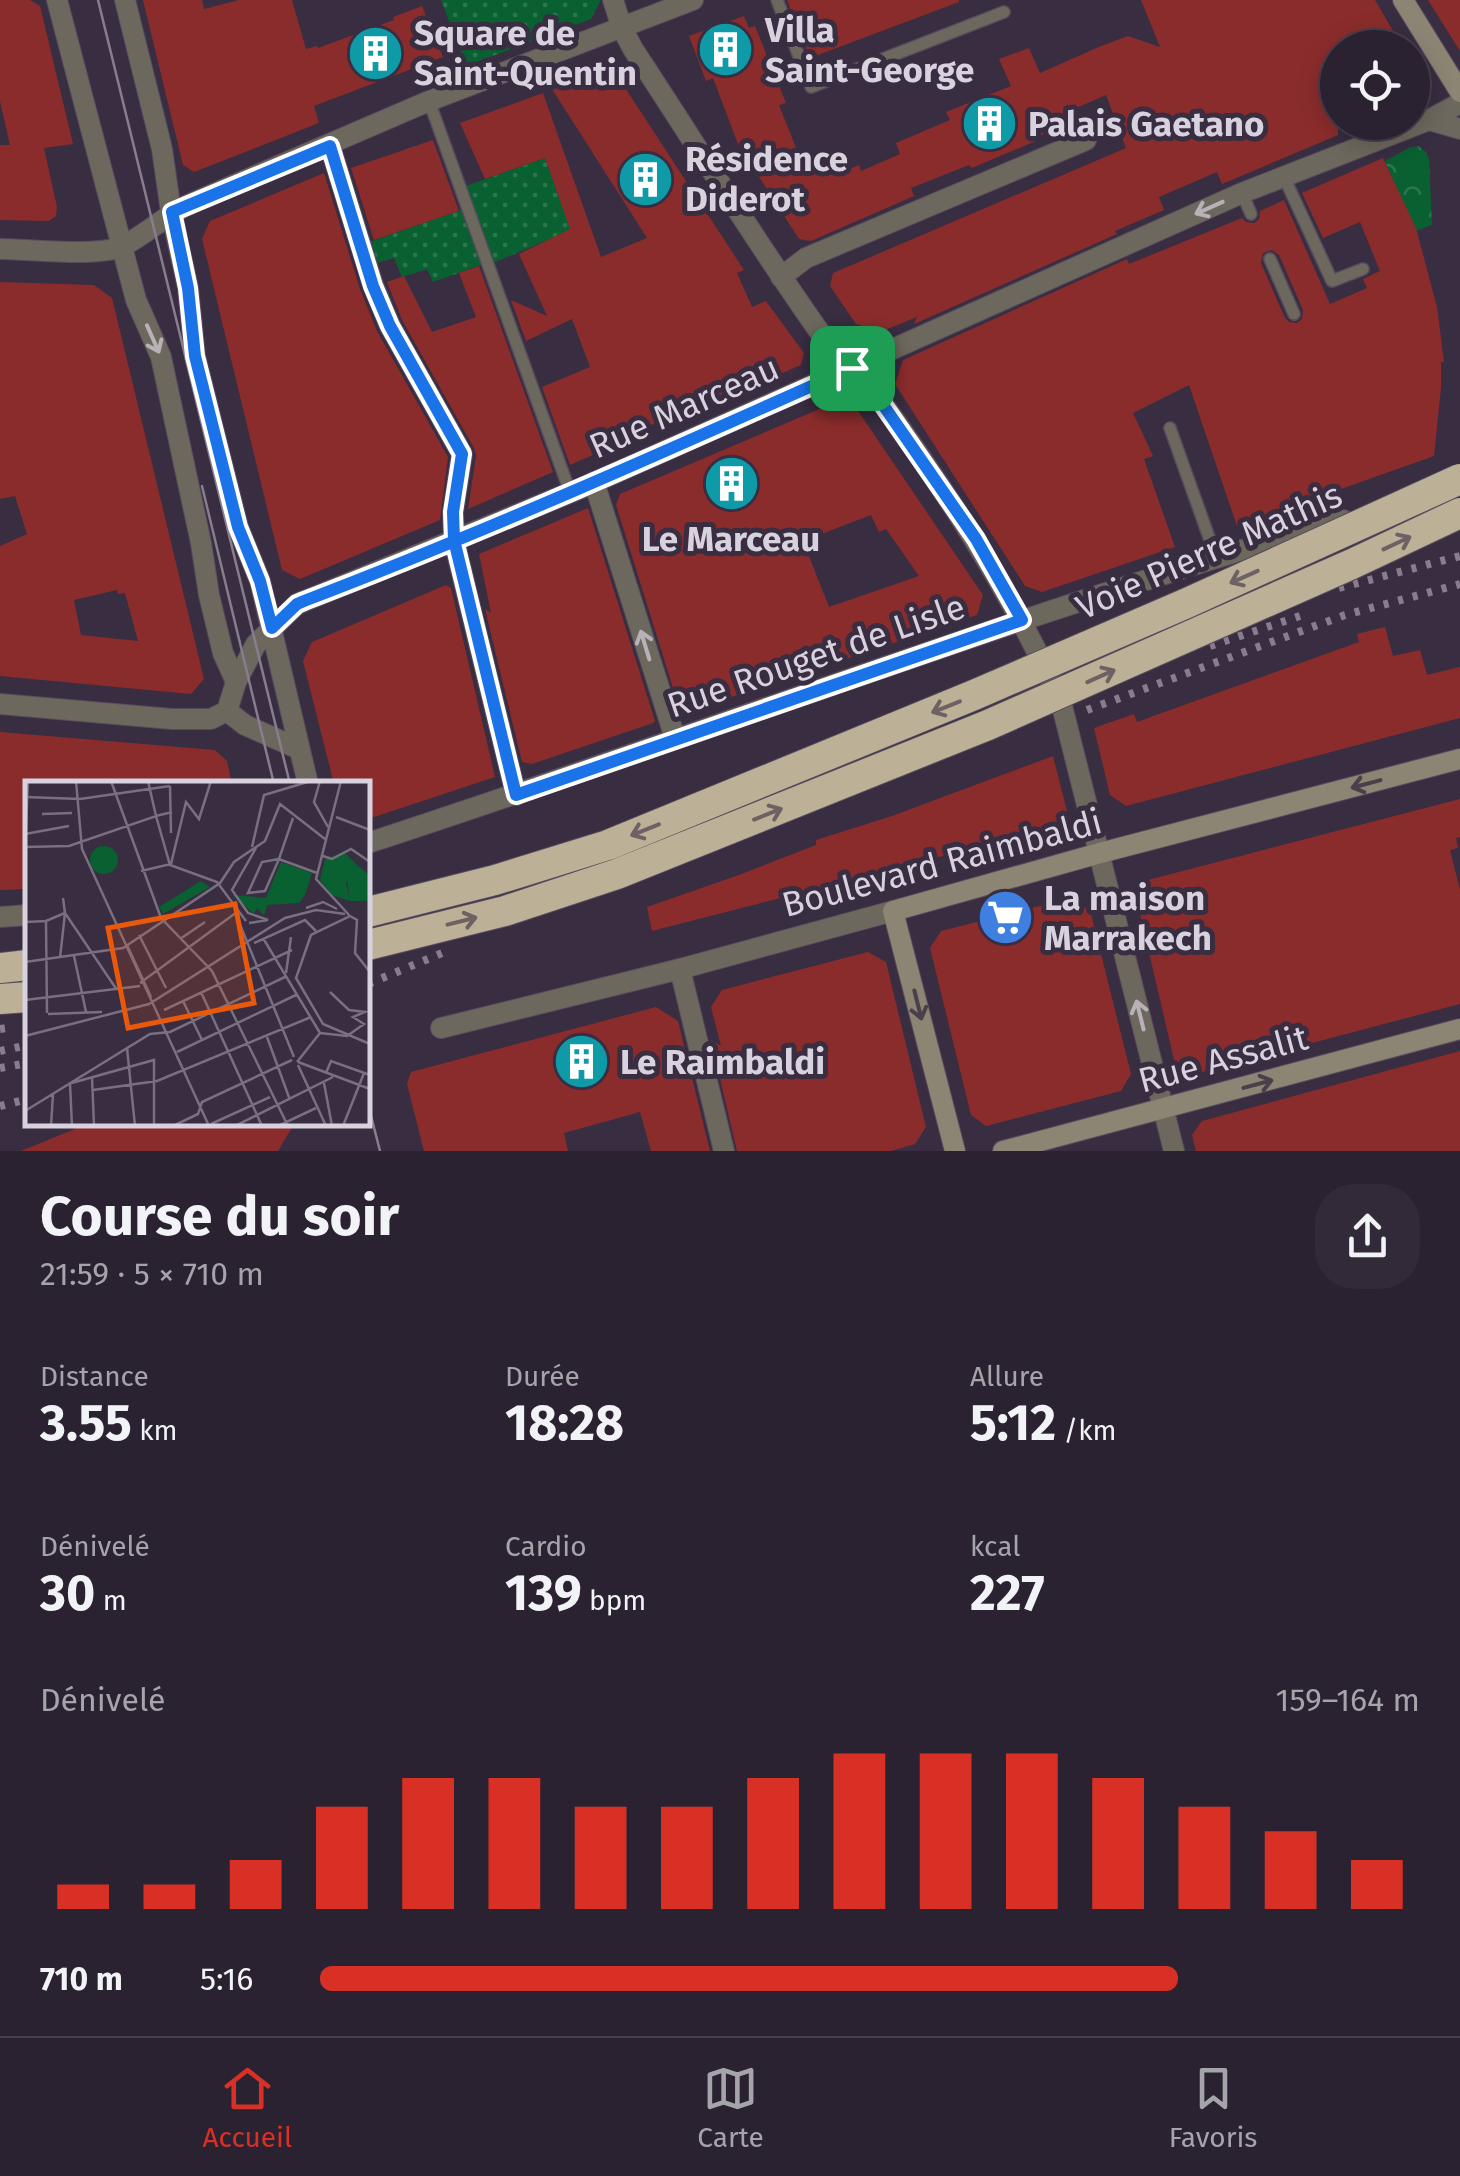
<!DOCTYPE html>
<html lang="fr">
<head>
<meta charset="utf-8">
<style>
  :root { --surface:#2b2231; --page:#332a39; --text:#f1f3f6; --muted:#a6a4ab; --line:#473f4d; --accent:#d93025 }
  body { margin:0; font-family:"Fira Sans",sans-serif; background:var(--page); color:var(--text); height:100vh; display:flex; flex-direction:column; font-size:38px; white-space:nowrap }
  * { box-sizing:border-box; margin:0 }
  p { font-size:32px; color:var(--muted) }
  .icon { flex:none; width:55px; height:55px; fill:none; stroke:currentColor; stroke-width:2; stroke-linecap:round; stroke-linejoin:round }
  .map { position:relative; height:1151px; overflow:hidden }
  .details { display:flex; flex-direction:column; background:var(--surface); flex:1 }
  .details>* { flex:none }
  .controls { position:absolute; left:1320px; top:30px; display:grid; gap:20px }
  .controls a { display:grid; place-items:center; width:110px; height:110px; border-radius:50%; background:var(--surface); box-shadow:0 5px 25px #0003,0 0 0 2px var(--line); font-size:50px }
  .pin { position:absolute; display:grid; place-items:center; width:85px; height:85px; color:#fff; margin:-42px; border-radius:20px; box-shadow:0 5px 15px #0006 }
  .round { display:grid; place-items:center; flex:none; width:105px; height:105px; border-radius:40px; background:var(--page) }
  .headline { display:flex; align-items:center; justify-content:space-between; height:170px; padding:0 40px }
  h1 { font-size:55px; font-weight:700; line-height:75px }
  .metrics { display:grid; grid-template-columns:repeat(3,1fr); gap:15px; height:170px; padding:10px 40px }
  .metrics div { display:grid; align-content:center }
  .metrics b { font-size:50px; font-weight:700 }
  .metrics small { font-size:28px; font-weight:400 }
  .metrics p { font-size:28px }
  .chart { height:280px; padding:20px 40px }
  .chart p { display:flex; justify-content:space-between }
  .chart svg { width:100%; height:180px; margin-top:10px; stroke:var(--accent); stroke-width:6 }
  ul { padding:0 40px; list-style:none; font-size:32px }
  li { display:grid; grid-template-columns:160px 120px 1fr; align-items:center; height:75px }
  li i { height:25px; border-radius:12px; background:var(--accent) }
  .menu { display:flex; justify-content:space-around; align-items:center; height:140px; border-top:2px solid var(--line); background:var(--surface); font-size:28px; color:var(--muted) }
  .menu a { display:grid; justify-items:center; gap:5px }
  .menu .current { color:var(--accent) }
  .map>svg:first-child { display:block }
  .grass { fill:url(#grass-dots) }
  .park { fill:url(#park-crowns) }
  .building { fill:#8b2c2c; fill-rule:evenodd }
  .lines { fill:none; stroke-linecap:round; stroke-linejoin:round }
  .lane-casing { stroke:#564b5d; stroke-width:14 }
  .street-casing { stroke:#564b5d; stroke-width:22 }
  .secondary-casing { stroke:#564b5d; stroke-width:22 }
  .highway-casing { stroke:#564b5d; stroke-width:32 }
  .lane { stroke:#6c685d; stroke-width:11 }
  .street { stroke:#6c685d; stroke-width:20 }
  .secondary { stroke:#8d8574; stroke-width:20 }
  .highway { stroke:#bcb096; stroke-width:30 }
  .tram { stroke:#877d8e; stroke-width:2.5 }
  .rail { stroke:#877d8e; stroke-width:8; stroke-dasharray:5 10; stroke-linecap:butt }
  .highway-bridge-casing { stroke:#564b5d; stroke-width:32; stroke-linecap:butt }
  .highway-bridge { stroke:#bcb096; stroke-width:30 }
  .oneway { stroke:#b8b2b7 }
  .oneway2 { stroke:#6d6163 }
  .oneway3 { stroke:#4a3f4b }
  .route-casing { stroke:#fff; stroke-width:20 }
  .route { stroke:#1a73e8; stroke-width:12 }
  .labels { text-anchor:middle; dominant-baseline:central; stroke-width:10; stroke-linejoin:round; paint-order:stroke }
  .poi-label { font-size:35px; font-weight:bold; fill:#d8d1de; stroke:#392d41; text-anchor:start }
  .street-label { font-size:35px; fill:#d8d1de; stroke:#392d41 }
  .inset-road { fill:none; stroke:#796f80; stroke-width:2.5 }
  .view { fill:#e8590c; fill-opacity:0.15; stroke:#e8590c; stroke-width:5 }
  .inset-edge { fill:none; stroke:#d8d1de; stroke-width:5 }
</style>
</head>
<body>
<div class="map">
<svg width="1460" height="1151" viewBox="0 0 1460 1151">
  <defs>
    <pattern id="grass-dots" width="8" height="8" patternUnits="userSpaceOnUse" patternTransform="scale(2.5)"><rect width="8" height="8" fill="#096030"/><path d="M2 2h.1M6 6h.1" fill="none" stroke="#2c764e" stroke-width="1.8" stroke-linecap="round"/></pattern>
    <pattern id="park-crowns" width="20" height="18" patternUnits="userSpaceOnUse" patternTransform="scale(2.5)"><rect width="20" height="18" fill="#096030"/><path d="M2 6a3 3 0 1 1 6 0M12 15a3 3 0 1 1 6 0" fill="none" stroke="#2c764e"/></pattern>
  </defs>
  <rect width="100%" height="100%" fill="#392d41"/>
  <!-- grass -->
  <g class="grass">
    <path d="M441 0H601L591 19 466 66Z"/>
    <path d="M545 158 571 230 493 263 466 186Z"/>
    <path d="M461 210 481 265 433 282 427 269 402 277 394 258 377 263 370 242Z"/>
  </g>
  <!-- park -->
  <path class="park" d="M1418 146 1426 152 1429 159 1432 225 1415 231 1385 161 1409 148Z"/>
  <!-- building -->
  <g class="building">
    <path d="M0 0H30L40 6 73 144 44 148 57 207 56 216 49 221 0 220V145H10L0 101Z"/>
    <path d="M143 0H202L204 9 239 0H292L306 49 317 46 318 48 394 20 393 17 422 6 443 57 314 106 319 123 194 172 183 165Z"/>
    <path d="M787 0H959V2L810 58Z"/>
    <path d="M1141 0H1375L1403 48H1338V135L1222 184 1217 172 1159 197 1164 210 1115 231 1117 234 914 324 917 317 880 332 856 324 830 286 833 273 1126 148 1106 95 1058 116 1062 127 1034 138 1036 141 972 168 969 165 911 188 914 196 811 241 799 239 738 144 713 78 706 81 689 36 744 16 749 28 755 26 786 103 779 105 800 158 807 156 810 164 828 156 837 174 859 165 861 171 900 154 896 143 950 120 946 112 1011 86 999 59 1029 48 1040 73 1101 46 1128 36 1160 47Z"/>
    <path d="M1428 0H1460V51Z"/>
    <path d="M597 73 622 83 744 270 737 273 752 307 766 301 804 353 801 365 727 397 725 393 660 421 642 429 643 433 570 465 542 387 590 367 572 319 526 341 511 300 547 316 519 254 570 229 545 158 485 179 460 123 543 93 601 257 647 238 552 89Z"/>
    <path d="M433 140 459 211 374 240 351 168Z"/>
    <path d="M1383 158 1416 228 1437 307 1444 362H1441V388L1434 456 1237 526 1189 385 1133 413 1153 456 1144 459 1175 547 1042 592 1025 586 895 384 903 360 1127 259 1129 264 1242 218 1246 222 1254 223 1259 219 1260 211 1284 200 1330 304 1367 288 1363 279 1380 271 1360 222 1323 238 1302 193ZM1272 250 1279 255 1303 310 1302 319 1297 323 1289 322 1285 318 1261 263 1263 253Z"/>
    <path d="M324 173 360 289 377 331 448 457 440 520 300 579 282 570 202 239 210 221Z"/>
    <path d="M479 266 553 472 468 509 476 456 474 448 402 320 387 282 404 276 432 332 476 317 459 273Z"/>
    <path d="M0 282 94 285 112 298 204 679 191 694 0 676V546L27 534 15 496 0 499ZM117 590 118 594 125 593 138 641 81 635 74 600Z"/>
    <path d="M836 402 854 405 983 595 977 615 684 713 676 688 674 691 616 505 620 494ZM871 515 879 532 886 529 919 576 829 607 803 541Z"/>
    <path d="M588 508 655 721 653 723 532 764 522 762 485 609 491 613 479 554Z"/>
    <path d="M446 585 451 588 495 777 368 819V784H334L303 661 312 642Z"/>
    <path d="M1385 627 1393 656 1420 650 1427 675 1460 667V718L1126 806 1110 795 1094 728 1134 714 1137 722 1359 642 1357 634Z"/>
    <path d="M0 732 215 750 227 761 232 784H164L136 780V784H28L24 889 0 890Z"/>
    <path d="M1053 756 1067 811 1056 827 652 931 647 907 739 875 816 845V840L892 816Z"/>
    <path d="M1460 799V837L1456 838 1458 848 1450 850 1460 890V1004L1194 1074 1175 1064 1136 897 1144 881Z"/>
    <path d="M1072 898 1090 910 1131 1074 1121 1091 986 1126 971 1115 930 948 941 931Z"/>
    <path d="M868 952 886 962 926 1127 915 1144 891 1151H737L711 1040 721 1046 711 1007 722 990Z"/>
    <path d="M656 1007 678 1021 710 1151H651L640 1112 564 1133 568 1151H424L407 1084 411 1072Z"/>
    <path d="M1460 1051V1151H1196L1192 1135 1202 1121Z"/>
    <path d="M87 1124H294L278 1151H21Z"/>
  </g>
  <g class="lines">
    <defs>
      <g id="lane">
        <path d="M777 0 811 87 1004 12"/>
        <path d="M429 101 570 492"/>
        <path d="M1284 177 1332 281 1363 269"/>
        <path d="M1242 193 1251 214"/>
        <path d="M1270 259 1294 314"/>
        <path d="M1170 428 1216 557"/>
      </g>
      <g id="street">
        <path d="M57 0 136 300 161 357 201 543 209 595 223 653 236 682"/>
        <path d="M125 0 162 149 171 212 188 288 195 356 238 527 260 581 308 784"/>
        <path d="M613 0 622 28 633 49C697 146 758 246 826 341 840 359 860 372 873 390 945 489 1011 591 1061 702L1174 1151"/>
        <path d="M1429 120 1460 129"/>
        <path d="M330 146 373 285 390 326 462 454 453 512 454 541 516 795"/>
        <path d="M0 249C30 249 101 258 125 245 149 232 167 214 192 203L429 101 693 0"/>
        <path d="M781 277 806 258 1086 140"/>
        <path d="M594 482 675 738"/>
        <path d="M0 704 172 719H211L227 711"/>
        <path d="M227 711 236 682 256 644 297 604 584 487 1242 193 1429 120 1460 103"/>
        <path d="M227 711 245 725 299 749"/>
        <path d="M368 843C693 737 1014 615 1343 520"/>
        <path d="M0 917 28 915"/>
        <path d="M680 969 724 1151"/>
        <path d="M441 1028 680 969 893 911"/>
      </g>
      <g id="secondary">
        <path d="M1403 0 1460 92"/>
        <path d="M955 1151 893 911 1100 853 1460 759"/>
        <path d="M1003 1151 1460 1029"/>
      </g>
      <g id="highway">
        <path d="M0 968 28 965"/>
        <path d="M0 999 28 997"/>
      </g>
    </defs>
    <!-- lane casing -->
    <use href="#lane" class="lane-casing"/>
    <!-- street casing -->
    <use href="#street" class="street-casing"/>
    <!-- secondary casing -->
    <use href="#secondary" class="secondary-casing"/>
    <!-- highway casing -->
    <use href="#highway" class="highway-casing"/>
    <!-- lane -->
    <use href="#lane" class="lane"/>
    <!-- street -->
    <use href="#street" class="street"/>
    <!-- secondary -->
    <use href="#secondary" class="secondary"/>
    <!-- highway -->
    <use href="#highway" class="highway"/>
    <!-- tram -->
    <g class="tram">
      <path d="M98 0 290 784"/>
      <path d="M202 486 274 784"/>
      <path d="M368 1104 380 1151"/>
    </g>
    <!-- rail -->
    <g class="rail">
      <path d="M1339 588 1460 556"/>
      <path d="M1210 646 1300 616"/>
      <path d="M1087 710 1345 615 1460 584"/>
      <path d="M368 984 447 951"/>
      <path d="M0 1029 14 1027"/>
      <path d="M0 1051 28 1045"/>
      <path d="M0 1068 28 1063"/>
      <path d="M0 1106 28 1099"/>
    </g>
    <defs>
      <g id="highway-bridge">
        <path d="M368 912 495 880 608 845 974 695 1187 603 1460 479"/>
        <path d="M368 945 505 911 617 874 988 725 1352 564 1460 513"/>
      </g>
    </defs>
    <!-- highway-bridge casing -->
    <use href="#highway-bridge" class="highway-bridge-casing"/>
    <!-- highway-bridge -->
    <use href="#highway-bridge" class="highway-bridge"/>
  </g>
  <!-- one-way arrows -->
  <defs><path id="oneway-shaft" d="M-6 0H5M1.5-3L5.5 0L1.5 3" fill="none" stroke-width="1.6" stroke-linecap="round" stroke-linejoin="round" transform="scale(2.5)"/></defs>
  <g class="oneway">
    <use href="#oneway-shaft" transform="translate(1209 208) rotate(156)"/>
    <use href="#oneway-shaft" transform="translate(153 339) rotate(66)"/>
    <use href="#oneway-shaft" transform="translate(645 645) rotate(-107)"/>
    <use href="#oneway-shaft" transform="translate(1140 1015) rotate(-104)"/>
  </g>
  <g class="oneway2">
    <use href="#oneway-shaft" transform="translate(1397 543) rotate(-25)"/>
    <use href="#oneway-shaft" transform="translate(1244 577) rotate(156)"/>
    <use href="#oneway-shaft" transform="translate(1101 676) rotate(-24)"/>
    <use href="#oneway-shaft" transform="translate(946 707) rotate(158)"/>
    <use href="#oneway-shaft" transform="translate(768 814) rotate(-22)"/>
    <use href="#oneway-shaft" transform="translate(645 830) rotate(158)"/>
    <use href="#oneway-shaft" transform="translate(462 921) rotate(-14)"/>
  </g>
  <g class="oneway3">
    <use href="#oneway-shaft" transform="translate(1366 784) rotate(165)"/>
    <use href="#oneway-shaft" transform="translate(918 1005) rotate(76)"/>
    <use href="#oneway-shaft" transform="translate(1258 1084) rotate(-15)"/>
  </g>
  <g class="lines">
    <defs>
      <path id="route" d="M852 368C671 449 490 530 304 601L297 604 272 628 260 581 238 527 195 356 188 288 172 212 330 146 373 286 390 326 462 454 453 512 454 540 516 795 1022 620 976 539 870 386 852 368"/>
    </defs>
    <!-- route casing -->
    <use href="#route" class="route-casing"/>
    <!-- route -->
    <use href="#route" class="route"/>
  </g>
  <!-- icons -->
  <defs>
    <symbol id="building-disc" viewBox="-11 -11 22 22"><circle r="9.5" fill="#0f9aa8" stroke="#392d41"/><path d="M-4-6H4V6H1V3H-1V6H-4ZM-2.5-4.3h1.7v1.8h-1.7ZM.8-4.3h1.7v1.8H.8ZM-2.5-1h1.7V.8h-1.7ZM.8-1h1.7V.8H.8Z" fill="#fff"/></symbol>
    <symbol id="supermarket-disc" viewBox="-11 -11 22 22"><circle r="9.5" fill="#3f7fe0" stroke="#392d41"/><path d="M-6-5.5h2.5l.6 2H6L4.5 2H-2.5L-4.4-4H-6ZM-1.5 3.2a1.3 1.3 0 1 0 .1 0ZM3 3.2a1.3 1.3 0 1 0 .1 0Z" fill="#fff"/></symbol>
  </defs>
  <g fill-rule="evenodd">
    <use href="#building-disc" x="694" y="18" width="63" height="63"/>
    <use href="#building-disc" x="344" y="22" width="63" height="63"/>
    <use href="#building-disc" x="958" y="92" width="63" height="63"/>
    <use href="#building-disc" x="614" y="148" width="63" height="63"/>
    <use href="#building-disc" x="700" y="452" width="63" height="63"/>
    <use href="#supermarket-disc" x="974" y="886" width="63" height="63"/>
    <use href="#building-disc" x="550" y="1030" width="63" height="63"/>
  </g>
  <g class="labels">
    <!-- poi labels -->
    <g class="poi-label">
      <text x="765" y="30">Villa<tspan x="765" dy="40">Saint-George</tspan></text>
      <text x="414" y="33">Square de<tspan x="414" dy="40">Saint-Quentin</tspan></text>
      <text x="1028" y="124">Palais Gaetano</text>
      <text x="685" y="159">Résidence<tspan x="685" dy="40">Diderot</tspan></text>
      <text x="731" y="539" text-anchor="middle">Le Marceau</text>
      <text x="1044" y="898">La maison<tspan x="1044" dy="40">Marrakech</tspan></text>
      <text x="620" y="1062">Le Raimbaldi</text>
    </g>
    <!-- street labels -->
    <g class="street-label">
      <text transform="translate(684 407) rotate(-24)">Rue Marceau</text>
      <text transform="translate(1209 551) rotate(-24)">Voie Pierre Mathis</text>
      <text transform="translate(816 656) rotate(-19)">Rue Rouget de Lisle</text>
      <text transform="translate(942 863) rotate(-15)">Boulevard Raimbaldi</text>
      <text transform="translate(1223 1059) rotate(-15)">Rue Assalit</text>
    </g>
  </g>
  <!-- overview -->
  <g transform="translate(25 781)">
    <rect width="345" height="345" fill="#392d41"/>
    <path d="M319 71 330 82 321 102 325 120 307 114 295 99 300 78ZM256 81 287 92 281 112 274 122 242 124 239 135 232 127 229 133 208 114 241 117ZM176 100 185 106 138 133 134 126Z" fill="#096030"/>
    <path d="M65 79a14 14 0 1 1 28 0a14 14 0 1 1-28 0ZM330 82 345 95V120H325L321 92Z" fill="#096030"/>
    <path class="inset-road" d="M51 0 57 68 184 345M86 0 136 137 187 190 263 345M123 0 131 35 147 31M295 0 289 21 303 46M316 0 291 98 325 135 286 154 271 197 298 243 345 263M145 5 146 52M0 16 55 18 145 5M17 33 47 32M311 36 345 49M268 37 254 78 237 81 223 112 240 110 254 78 292 92M0 53 44 45M0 66 44 65 131 35 145 84 192 101 221 140M227 66 239 14 286 0M0 68 3 0M298 75 307 78 326 68 345 81M116 90 146 83 161 21 174 38 186 0M281 127 298 121 312 128M325 135 332 139 330 172 345 191M21 140 40 132 38 117M0 141 21 140 22 232M214 141 269 276M224 142 243 139 223 132 207 109 231 67M114 154 141 207M238 157 295 252M155 158 180 141M229 162 280 139 291 150M102 164 126 216M49 175 61 231M35 177 40 132 92 209M0 181 98 167 195 102 209 81 240 60 255 23 300 58M261 192 266 156M115 202 212 131M176 211 237 345M0 219 115 205M158 220 177 259M139 229 267 169M23 233 77 231M295 252 322 255 339 243 328 236 340 231 324 229 305 211M0 255 124 223 260 137 291 129 320 133M242 256 265 319M102 267 110 345M152 271 273 213M272 281 295 252M273 281 345 308M273 284 301 345M301 292 306 280 345 294M67 296 69 345M299 302 307 345M43 303 129 279V345M45 303 47 345M68 309 132 300 286 236M0 330 125 253 145 251 262 195M186 343 245 316M26 345 28 313M148 345 173 333 177 321 267 279M210 345 308 296M253 345 291 327M318 345 339 292"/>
    <path class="view" d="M210 123 229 222 103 247 83 147Z"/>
    <rect width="345" height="345" class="inset-edge"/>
  </g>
</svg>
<div class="controls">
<a><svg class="icon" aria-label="locate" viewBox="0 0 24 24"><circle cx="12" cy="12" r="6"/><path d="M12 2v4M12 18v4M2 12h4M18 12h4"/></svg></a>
</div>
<div class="pin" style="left:852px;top:368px;background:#1e9e55"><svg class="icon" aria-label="arrive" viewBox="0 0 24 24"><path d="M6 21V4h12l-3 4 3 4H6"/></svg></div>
</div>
<section class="details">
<div class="headline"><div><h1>Course du soir</h1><p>21:59 · 5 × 710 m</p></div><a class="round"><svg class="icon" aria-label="share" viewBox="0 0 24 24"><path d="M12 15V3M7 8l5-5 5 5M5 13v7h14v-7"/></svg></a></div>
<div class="metrics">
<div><p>Distance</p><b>3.55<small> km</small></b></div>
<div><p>Durée</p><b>18:28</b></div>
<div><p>Allure</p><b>5:12<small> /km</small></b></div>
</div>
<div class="metrics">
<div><p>Dénivelé</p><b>30<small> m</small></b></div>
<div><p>Cardio</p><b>139<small> bpm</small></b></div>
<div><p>kcal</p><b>227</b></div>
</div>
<div class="chart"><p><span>Dénivelé</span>159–164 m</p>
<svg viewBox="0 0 160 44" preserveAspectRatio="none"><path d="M5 44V38M15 44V38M25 44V32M35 44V19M45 44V12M55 44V12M65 44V19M75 44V19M85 44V12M95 44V6M105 44V6M115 44V6M125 44V12M135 44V19M145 44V25M155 44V32"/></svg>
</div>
<ul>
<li><b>710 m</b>5:16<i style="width:78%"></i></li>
</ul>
</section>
<nav class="menu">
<a class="current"><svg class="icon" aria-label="home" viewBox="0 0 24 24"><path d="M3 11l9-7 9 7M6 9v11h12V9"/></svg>Accueil</a>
<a><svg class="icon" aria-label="map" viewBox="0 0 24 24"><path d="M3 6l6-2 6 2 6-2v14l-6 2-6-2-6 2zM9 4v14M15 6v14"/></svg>Carte</a>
<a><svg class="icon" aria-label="saved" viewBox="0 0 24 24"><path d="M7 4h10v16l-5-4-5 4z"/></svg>Favoris</a>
</nav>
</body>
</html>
